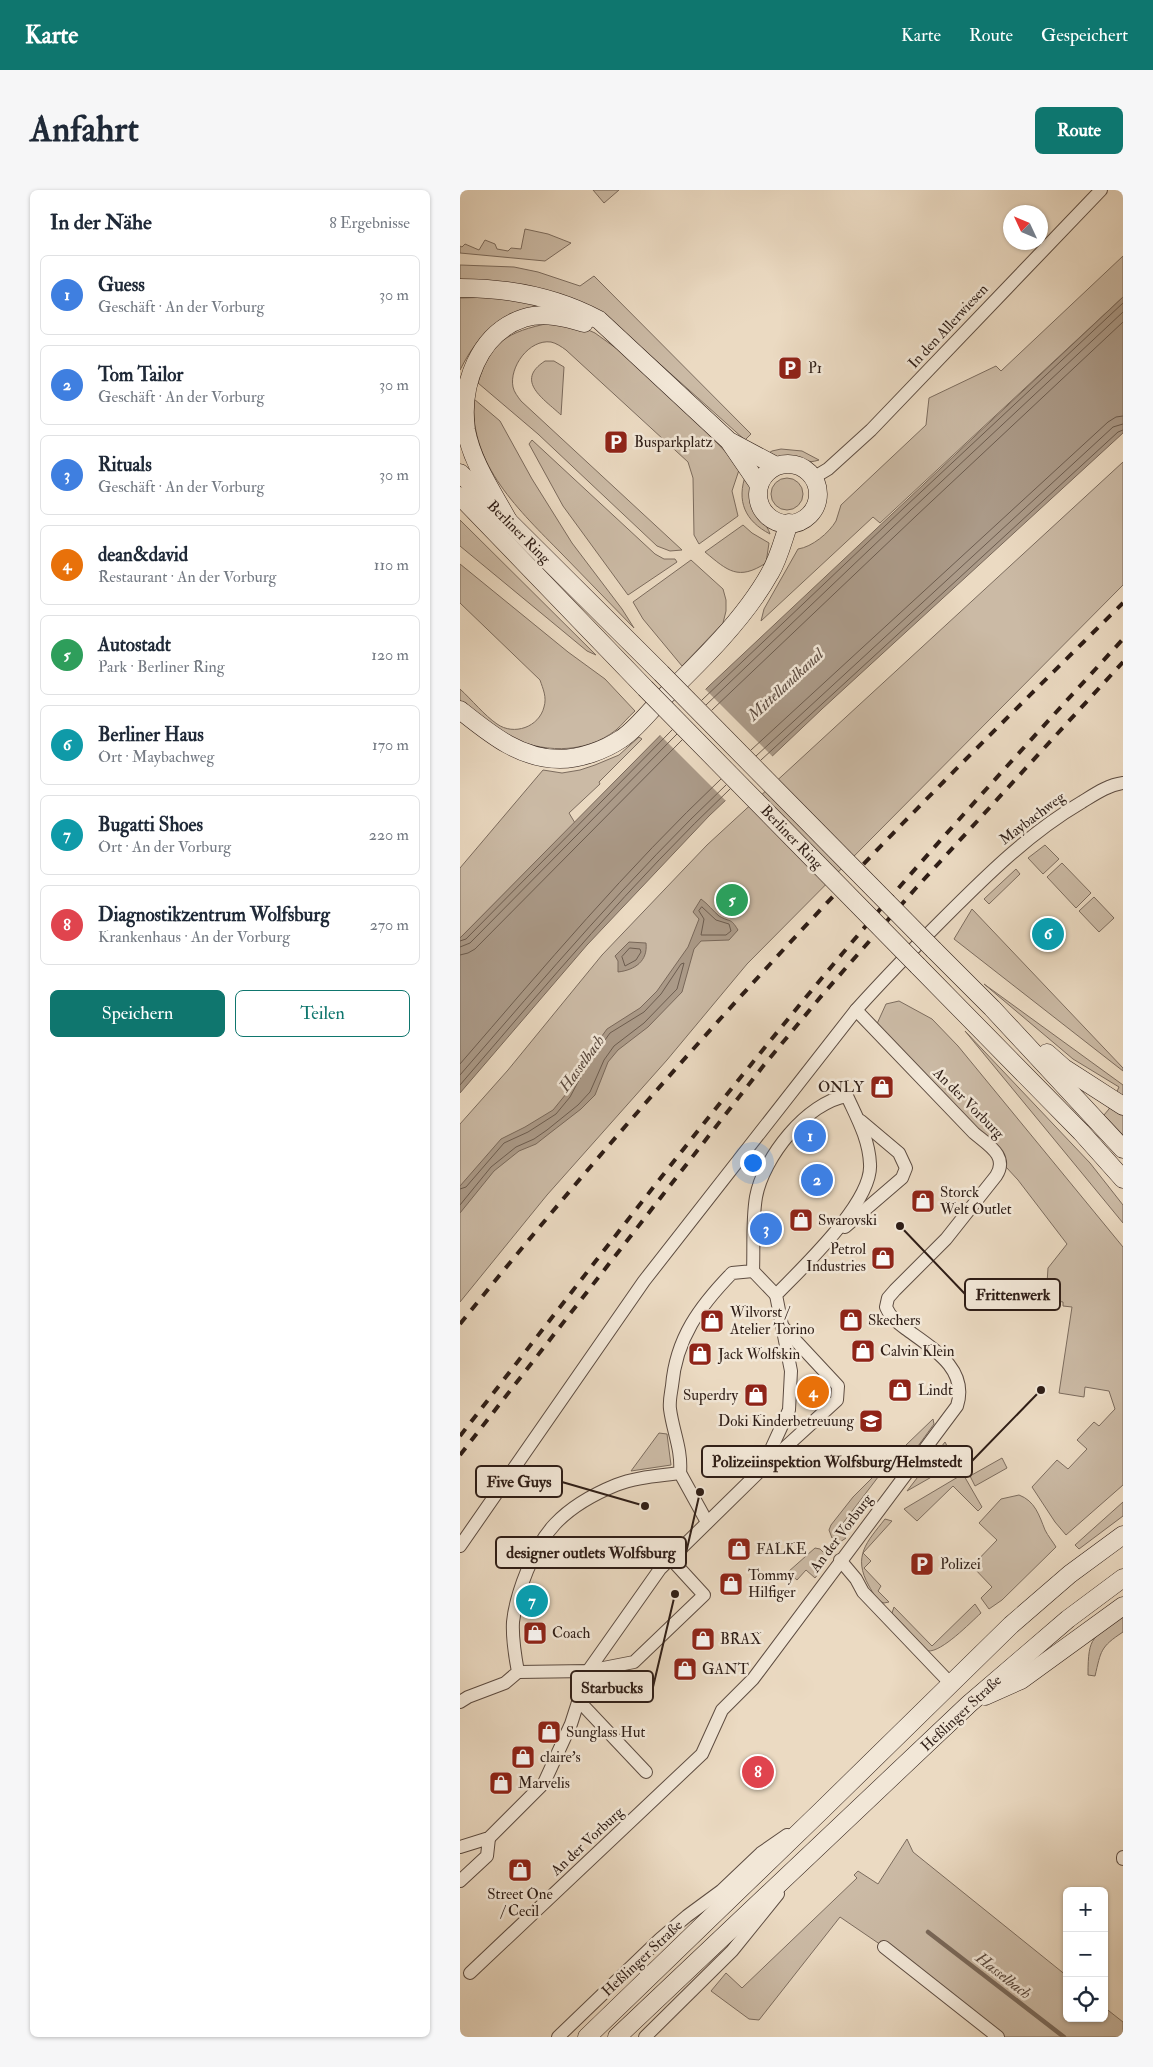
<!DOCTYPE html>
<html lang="de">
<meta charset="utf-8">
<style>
:root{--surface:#fff;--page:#f6f6f7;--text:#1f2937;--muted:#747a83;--line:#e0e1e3;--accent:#0f766e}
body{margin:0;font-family:"IM FELL Double Pica",serif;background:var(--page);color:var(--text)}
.controls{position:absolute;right:15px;bottom:15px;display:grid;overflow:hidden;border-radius:8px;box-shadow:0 1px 4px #0004}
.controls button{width:45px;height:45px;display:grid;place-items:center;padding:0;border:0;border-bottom:1px solid var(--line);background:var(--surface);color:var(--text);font:25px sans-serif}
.compass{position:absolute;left:543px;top:15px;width:45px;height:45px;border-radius:50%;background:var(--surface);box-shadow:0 1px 4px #0004;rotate:314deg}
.you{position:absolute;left:292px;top:972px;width:18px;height:18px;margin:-12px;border:4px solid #fff;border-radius:50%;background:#1a73e8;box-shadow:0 0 0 8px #1a73e833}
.badge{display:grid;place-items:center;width:32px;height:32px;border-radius:50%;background:var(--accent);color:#fff;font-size:16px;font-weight:700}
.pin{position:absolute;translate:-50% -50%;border:2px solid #fff;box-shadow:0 1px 5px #0006}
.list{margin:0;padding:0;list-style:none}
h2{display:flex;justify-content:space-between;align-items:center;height:65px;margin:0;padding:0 20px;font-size:21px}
h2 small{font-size:16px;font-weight:400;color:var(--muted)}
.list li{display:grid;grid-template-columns:32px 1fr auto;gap:15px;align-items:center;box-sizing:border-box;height:80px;margin:0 10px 10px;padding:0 10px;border:1px solid var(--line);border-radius:8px}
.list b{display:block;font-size:19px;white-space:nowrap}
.list p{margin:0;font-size:16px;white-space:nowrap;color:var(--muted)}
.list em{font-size:16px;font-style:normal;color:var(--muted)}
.actions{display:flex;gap:10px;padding:15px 20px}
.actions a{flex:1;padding:11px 0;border:1px solid var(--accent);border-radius:8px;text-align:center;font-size:18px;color:var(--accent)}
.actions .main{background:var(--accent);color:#fff}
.icon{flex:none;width:28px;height:28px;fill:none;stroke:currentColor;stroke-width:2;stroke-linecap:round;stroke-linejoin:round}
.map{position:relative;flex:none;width:663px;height:1847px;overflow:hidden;border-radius:8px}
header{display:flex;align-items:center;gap:30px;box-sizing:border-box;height:70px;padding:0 25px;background:var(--accent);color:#fff}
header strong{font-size:24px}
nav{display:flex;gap:28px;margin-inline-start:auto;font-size:18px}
.intro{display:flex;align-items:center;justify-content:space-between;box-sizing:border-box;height:120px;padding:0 30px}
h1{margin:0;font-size:35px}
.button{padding:12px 22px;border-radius:8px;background:var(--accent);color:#fff;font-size:18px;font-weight:700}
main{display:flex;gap:30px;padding:0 30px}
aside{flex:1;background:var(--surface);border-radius:8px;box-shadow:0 1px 4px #0004}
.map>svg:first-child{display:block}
</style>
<header>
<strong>Karte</strong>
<nav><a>Karte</a><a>Route</a><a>Gespeichert</a></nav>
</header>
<div class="intro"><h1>Anfahrt</h1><a class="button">Route</a></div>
<main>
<aside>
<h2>In der Nähe<small>8 Ergebnisse</small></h2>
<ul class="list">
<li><span class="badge" style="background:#3f7fe0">1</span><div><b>Guess</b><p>Geschäft · An der Vorburg</p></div><em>30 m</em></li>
<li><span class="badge" style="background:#3f7fe0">2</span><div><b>Tom Tailor</b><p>Geschäft · An der Vorburg</p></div><em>30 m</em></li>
<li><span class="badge" style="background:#3f7fe0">3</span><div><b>Rituals</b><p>Geschäft · An der Vorburg</p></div><em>30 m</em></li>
<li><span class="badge" style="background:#e8710a">4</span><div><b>dean&amp;david</b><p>Restaurant · An der Vorburg</p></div><em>110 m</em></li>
<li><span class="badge" style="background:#2e9e5b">5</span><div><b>Autostadt</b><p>Park · Berliner Ring</p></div><em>120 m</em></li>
<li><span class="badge" style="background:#0f9aa8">6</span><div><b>Berliner Haus</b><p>Ort · Maybachweg</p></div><em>170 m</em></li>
<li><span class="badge" style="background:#0f9aa8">7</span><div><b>Bugatti Shoes</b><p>Ort · An der Vorburg</p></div><em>220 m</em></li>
<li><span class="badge" style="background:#e0444e">8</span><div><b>Diagnostikzentrum Wolfsburg</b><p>Krankenhaus · An der Vorburg</p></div><em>270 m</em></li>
</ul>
<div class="actions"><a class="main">Speichern</a><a>Teilen</a></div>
</aside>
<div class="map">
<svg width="663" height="1847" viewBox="0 0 663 1847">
<rect width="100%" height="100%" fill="#ebdac2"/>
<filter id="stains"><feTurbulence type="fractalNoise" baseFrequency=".004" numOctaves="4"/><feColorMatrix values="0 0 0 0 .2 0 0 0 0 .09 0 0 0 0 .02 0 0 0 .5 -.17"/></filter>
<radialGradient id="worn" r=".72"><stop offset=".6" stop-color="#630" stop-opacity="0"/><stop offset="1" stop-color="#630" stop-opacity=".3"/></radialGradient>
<g fill="#cbbaa5" stroke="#7c6c5e">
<polygon points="133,0 159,0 144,13"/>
<polygon points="65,39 88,44 111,53 85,71 0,63 0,56 2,57 5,54 19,60 25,50 35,54 37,59 48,61 51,58 61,59"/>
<path d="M663 66V107L420 333 413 327 301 431 304 419 338 359C352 357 369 343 376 331 378 326 379 320 381 315L466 235 469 208 536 176 541 181Z"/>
<path d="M0 75 54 77 78 82 120 96 134 86 291 244 285 250 144 124C94 96 56 93 0 90Z"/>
<path d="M34 107 84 115V118C38 132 23 135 0 180V108Z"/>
<path d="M90 133 115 134 135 143 171 169 235 230 280 277 272 301 278 326 239 354 234 345 233 288 228 272 106 160C102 157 96 153 91 152 69 149 49 177 53 197 54 202 58 207 61 211L222 360 210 361 197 356 78 244 18 193C31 151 47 142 90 133Z"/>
<path d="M85 171H94L104 177 101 225C84 209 54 191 85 171Z"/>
<path d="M14 209 40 231 72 289 112 353 162 419 174 438C150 413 126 389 102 364 60 321 9 275 14 209Z"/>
<polygon points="72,250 195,364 204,369 215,369 217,372 168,405 103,316 69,254"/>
<path d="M321 259 342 261 359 270C347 274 341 270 329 269 320 268 313 268 304 266L312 261Z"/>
<polygon points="663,272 663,395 287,774 207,870 87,1005 0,1112 0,934 48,880 142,765 247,655"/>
<path d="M286 284C293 295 291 308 296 320 299 329 307 334 310 344 285 331 276 311 286 284Z"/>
<circle cx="327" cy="304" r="16"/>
<polygon points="0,330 136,465 127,461 0,356"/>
<path d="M283 335 292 343 309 353 306 373C278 391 268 381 245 362Z"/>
<polygon points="231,370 263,399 266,410 266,421 263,433 222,476 183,429 173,412"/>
<path d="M0 374 108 462 145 489 175 521C168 527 162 535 156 540 124 565 80 563 46 545 30 537 14 522 0 511V499C12 510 24 525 37 534 54 546 79 537 84 517 87 507 83 499 80 490L0 413Z"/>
<polygon points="179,547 182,549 139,592 140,594 109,623 115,633 0,748 0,678 83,580 102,583 120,580 135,575 159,565"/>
<polygon points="585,655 599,669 583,684 568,668"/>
<polygon points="602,673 631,703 616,718 587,687"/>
<polygon points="556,679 560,684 529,714 524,709"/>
<polygon points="634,707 654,728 639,742 619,721"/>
<polygon points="512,719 663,878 663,881 494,749"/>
<polygon points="524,794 663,895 663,945 644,925 649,919 659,897 613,869"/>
<polygon points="439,811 472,829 498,856 663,1057 663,1295 606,1345 595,1332 572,1297 597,1270 608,1279 627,1259 617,1250 634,1232 639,1236 655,1219 649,1201 625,1197 624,1207 599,1203 612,1117 603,1116 603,1112 586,1109 588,1078 607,1054 558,990 416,836 426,814"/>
<polygon points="505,841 630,973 663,1015 663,1033"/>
<polygon points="473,1229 474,1234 458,1256 449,1258 446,1255"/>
<polygon points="199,1243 207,1244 211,1275 171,1281"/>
<polygon points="485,1252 496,1273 447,1301"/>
<polygon points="441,1264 445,1267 445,1270 438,1281 428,1274 377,1341 386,1348 380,1352 372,1348 369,1340 371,1335 393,1307 434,1266"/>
<polygon points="542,1268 547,1278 515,1296 510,1286"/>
<polygon points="503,1284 522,1317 518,1321 493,1296 457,1331 444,1319"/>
<path d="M559 1305C575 1311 579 1325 585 1340 588 1346 593 1352 596 1357L542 1410 529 1419 521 1408 532 1397 512 1376 537 1350 519 1333 541 1309Z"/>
<polygon points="663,1312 663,1326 619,1359 615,1355"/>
<path d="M425 1329 432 1331 403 1363 411 1371 404 1378 421 1396 418 1401 429 1412 424 1413C417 1411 413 1403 409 1396 392 1366 407 1352 425 1329Z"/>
<polygon points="355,1358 360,1359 366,1365 365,1375 355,1388 346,1380 337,1390 328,1382"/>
<path d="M515 1414 521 1423C510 1433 482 1462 468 1461L432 1423 434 1417 472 1456Z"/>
<path d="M663 1426V1442C640 1457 641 1461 635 1486L628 1485C628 1444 633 1449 663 1426Z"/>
<polygon points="447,1649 453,1662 607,1786 607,1828 644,1828 644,1817 663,1832 663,1847 538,1847 424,1757 380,1727 299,1830 289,1829 251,1801 266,1783 282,1798 397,1688 394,1685 398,1681 418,1694"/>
</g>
<g fill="#ab9a88" stroke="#79685a">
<polygon points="663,107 663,243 362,519 249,626 127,755 0,903 0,748 249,496"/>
<path d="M241 709C248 714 253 721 259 726 271 733 270 727 278 740L269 750 241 751 234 759 222 802 188 837 158 860 148 872 135 905 121 919 90 943 76 954 59 961 34 981 0 1023V996L41 949 65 937 93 920 106 904 123 872 147 839 180 818 197 801 228 757 239 729 233 722Z"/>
<path d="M169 752 186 753C188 771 175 780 158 782V771L155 766Z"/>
</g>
<polygon fill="#ebdac2" points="244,498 314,568 267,612 198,543"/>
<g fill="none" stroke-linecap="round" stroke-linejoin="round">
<g stroke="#6c5c4f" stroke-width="1">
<polyline points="242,510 446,316 663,113"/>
<polyline points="246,515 451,320 663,122"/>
<polyline points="252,520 456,326 663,132"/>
<polyline points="291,560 648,232 656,227 663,226"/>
<polyline points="296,566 653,237 663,234"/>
<polyline points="301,570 658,242 663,240"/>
<polygon points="242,717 256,730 269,734 271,741 266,745 241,745 244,729 239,721"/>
<polyline points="0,751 6,749 212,540"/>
<polyline points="0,757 10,753 217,544"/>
<polygon points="170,758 180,759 181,762 176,770 165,776 162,767"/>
<polyline points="0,765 8,763 15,759 222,550"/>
<path d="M0 874C84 777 167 678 261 589"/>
<path d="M0 885C86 786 171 685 266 595"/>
<path d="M0 895C87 794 173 691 270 599"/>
<polyline points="0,999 6,997 44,953 68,942 96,924 110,907 127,875 150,843 184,822 201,804 221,774 224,773 217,799 184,833 154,856 144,870 130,902 118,915 87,940 74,949 56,957 31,977 0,1015"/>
</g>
<polyline stroke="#79685a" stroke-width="4.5" points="468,1742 604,1847"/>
<g stroke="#5d4c41" stroke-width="14">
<g id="street">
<polyline points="353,288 368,279 411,240 641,0"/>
<polyline points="385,1037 442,988 446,978 439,963 401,931"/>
<polyline points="293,1081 316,1105"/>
<polyline points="306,1275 377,1210 378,1196 323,1137"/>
<polyline points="220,1283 247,1332"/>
<path d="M0 1356 184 1091 396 820C424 789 453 759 483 729 526 686 569 643 622 612 635 604 648 595 663 593"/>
<polyline points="380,1370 396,1389 403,1402 490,1493"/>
<polyline points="58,1482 128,1481 174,1472 244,1405 211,1369"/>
<polyline points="118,1510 186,1582"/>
<path d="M0 1512 8 1507 45 1493 58 1482C55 1466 52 1449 53 1432 56 1403 74 1356 95 1334 111 1317 134 1304 156 1295 176 1287 198 1286 220 1283 222 1259 213 1242 210 1219 209 1211 211 1203 212 1196 216 1148 240 1116 272 1083L293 1081C294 1057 292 1031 296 1007 303 968 347 912 387 906 397 928 409 949 410 974 413 1012 342 1078 316 1105L331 1181 329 1220 302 1279 200 1379 128 1481 111 1534 84 1593 29 1648 0 1657"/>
<polyline points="663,1667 663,1669"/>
<polyline points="0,1691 27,1666 29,1648"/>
<polyline points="424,1757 538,1847"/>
<path d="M10 1783 242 1564 262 1520 293 1489 497 1216C509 1179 472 1158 446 1139 438 1133 430 1127 426 1117L428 1108 435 1100 486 1049 536 986C549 966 528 955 514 943L396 820"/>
<polyline points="98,1847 200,1749 227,1726 261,1701 301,1663 327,1645"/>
<polyline points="185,1847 272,1761 318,1704"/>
</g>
</g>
<g stroke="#2e1d16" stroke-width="19">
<g id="secondary">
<path d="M0 98C49 98 96 107 139 130L269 251 316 276"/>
<polyline points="271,254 299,295"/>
<circle cx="328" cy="304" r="30"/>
<polyline points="0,283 201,483"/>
<polyline points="0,306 185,498"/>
<path d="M50 334C34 304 12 273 6 240 0 196 18 143 64 128 84 122 105 127 124 133"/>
<path d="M0 520C30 544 60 569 100 569 120 569 145 560 161 549 175 540 187 524 199 512 237 475 284 430 310 383 319 368 323 350 329 333"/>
<polyline points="474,760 532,818 663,959"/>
<polyline points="458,776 621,942 663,989"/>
<polyline points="587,863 604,878 663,916"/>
<polyline points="525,1506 561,1490 663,1416"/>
<polyline points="127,1847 363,1619 551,1435 610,1384 663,1345"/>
<polyline points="157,1847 509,1514 608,1429 663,1388"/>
</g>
</g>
<use href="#street" stroke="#f2e7d7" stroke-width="12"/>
<use href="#secondary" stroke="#f2e7d7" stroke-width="18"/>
<g stroke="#2e1d16" stroke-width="4" stroke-dasharray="9 9" stroke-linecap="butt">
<path d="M0 1134C132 970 271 813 416 661 497 577 580 495 663 413"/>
<path d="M0 1246C126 1084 250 921 382 764 473 656 568 553 663 449"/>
<polyline points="0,1265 304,875 363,804 456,698 663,472"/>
</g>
<g stroke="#2e1d16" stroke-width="19" stroke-linecap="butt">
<g id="secondary-bridge">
<polyline points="201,483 474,760"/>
<polyline points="185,498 458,776"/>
</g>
</g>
<use href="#secondary-bridge" stroke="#f2e7d7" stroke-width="18"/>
</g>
<defs>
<g id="parking-square" transform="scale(1.25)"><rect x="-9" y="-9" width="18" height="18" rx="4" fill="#8f2418" stroke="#f2e7d7"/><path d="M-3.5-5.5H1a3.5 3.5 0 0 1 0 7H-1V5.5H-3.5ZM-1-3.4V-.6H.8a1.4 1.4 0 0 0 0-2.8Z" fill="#fff"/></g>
<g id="shop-square" transform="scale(1.25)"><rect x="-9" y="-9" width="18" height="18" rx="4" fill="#8f2418" stroke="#f2e7d7"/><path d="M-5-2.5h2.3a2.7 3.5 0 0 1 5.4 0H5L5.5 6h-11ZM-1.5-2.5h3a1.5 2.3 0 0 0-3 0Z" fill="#fff"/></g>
<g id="school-square" transform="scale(1.25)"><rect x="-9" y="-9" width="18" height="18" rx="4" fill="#8f2418" stroke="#f2e7d7"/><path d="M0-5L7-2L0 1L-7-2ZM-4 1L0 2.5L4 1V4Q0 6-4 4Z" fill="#fff"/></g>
</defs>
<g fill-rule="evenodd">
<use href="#parking-square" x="330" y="178"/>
<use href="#parking-square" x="156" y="252"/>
<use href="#shop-square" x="422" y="897"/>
<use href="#shop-square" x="463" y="1011"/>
<use href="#shop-square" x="341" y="1030"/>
<use href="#shop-square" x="423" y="1068"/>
<use href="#shop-square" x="391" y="1130"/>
<use href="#shop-square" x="252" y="1131"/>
<use href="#shop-square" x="403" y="1161"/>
<use href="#shop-square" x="240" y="1164"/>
<use href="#shop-square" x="440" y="1200"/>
<use href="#shop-square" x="296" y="1205"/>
<use href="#school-square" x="411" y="1231"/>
<use href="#shop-square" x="279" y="1359"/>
<use href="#parking-square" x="462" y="1374"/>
<use href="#shop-square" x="271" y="1394"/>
<use href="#shop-square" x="75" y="1443"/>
<use href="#shop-square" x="243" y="1449"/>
<use href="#shop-square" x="225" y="1479"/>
<use href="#shop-square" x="89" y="1542"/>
<use href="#shop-square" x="63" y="1567"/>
<use href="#shop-square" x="41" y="1593"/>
<use href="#shop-square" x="60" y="1680"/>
</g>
<g text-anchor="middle" stroke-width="5" stroke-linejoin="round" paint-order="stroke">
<g font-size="15" fill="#2e1d16" stroke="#f2e7d7">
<text transform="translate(488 136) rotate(-47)" y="5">In den Allerwiesen</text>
<text transform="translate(59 342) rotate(45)" y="5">Berliner Ring</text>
<text transform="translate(572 628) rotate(-37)" y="5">Maybachweg</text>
<text transform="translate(332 647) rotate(46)" y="5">Berliner Ring</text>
<text transform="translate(509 913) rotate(45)" y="5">An der Vorburg</text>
<text transform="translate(381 1343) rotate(-53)" y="5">An der Vorburg</text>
<text transform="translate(501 1523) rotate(-43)" y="5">Heßlinger Straße</text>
<text transform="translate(127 1651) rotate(-43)" y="5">An der Vorburg</text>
<text transform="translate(182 1768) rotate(-43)" y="5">Heßlinger Straße</text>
</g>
<g font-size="15" fill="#2e1d16" stroke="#f2e7d7" text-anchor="start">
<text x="348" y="183">P1</text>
<text x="174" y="257">Busparkplatz</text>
<text x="404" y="902" text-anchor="end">ONLY</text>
<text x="480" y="1007">Storck<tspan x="480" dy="17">Welt Outlet</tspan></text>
<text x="358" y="1035">Swarovski</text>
<text x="406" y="1064" text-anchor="end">Petrol<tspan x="406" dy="17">Industries</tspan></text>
<text x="270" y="1127">Wilvorst /<tspan x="270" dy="17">Atelier Torino</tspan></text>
<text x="408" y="1135">Skechers</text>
<text x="420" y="1166">Calvin Klein</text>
<text x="258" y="1169">Jack Wolfskin</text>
<text x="458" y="1205">Lindt</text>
<text x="278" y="1210" text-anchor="end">Superdry</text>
<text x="394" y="1236" text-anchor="end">Doki Kinderbetreuung</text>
<text x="296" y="1364">FALKE</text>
<text x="480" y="1379">Polizei</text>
<text x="288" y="1390">Tommy<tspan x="288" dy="17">Hilfiger</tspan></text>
<text x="92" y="1448">Coach</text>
<text x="260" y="1454">BRAX</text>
<text x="242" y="1484">GANT</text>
<text x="106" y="1547">Sunglass Hut</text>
<text x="80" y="1572">claire's</text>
<text x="58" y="1598">Marvelis</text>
<text x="60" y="1709" text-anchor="middle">Street One<tspan x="60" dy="17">/ Cecil</tspan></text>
</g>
<g font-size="16" font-style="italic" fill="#5a493e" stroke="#f2e7d7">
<text transform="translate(325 494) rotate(-43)" y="6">Mittellandkanal</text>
<text transform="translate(121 873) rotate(-54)" y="6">Hasselbach</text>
<text transform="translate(544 1785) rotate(38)" y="6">Hasselbach</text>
</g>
</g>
<path fill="none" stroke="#2e1d16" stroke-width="2" d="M440 1036L505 1104M581 1200L512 1271M185 1316L102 1292M240 1302L226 1363M215 1404L193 1497"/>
<g fill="#2e1d16" stroke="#f2e7d7" stroke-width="2">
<circle cx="440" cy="1036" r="5"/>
<circle cx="581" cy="1200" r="5"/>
<circle cx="185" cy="1316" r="5"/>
<circle cx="240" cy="1302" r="5"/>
<circle cx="215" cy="1404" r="5"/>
</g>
<g fill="#f2e7d7" stroke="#2e1d16" stroke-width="2">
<rect x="505" y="1089" width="95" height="31" rx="5"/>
<rect x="242" y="1256" width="270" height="31" rx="5"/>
<rect x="16" y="1276" width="86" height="31" rx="5"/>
<rect x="36" y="1347" width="190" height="31" rx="5"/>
<rect x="111" y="1481" width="82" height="31" rx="5"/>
</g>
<g font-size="16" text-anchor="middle" font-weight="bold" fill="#2e1d16">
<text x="553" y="1110">Frittenwerk</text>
<text x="377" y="1277">Polizeiinspektion Wolfsburg/Helmstedt</text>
<text x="59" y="1297">Five Guys</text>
<text x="131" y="1368">designer outlets Wolfsburg</text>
<text x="152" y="1503">Starbucks</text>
</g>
<rect width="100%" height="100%" filter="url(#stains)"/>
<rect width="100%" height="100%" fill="url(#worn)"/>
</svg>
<div class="controls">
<button>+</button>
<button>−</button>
<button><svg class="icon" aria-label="locate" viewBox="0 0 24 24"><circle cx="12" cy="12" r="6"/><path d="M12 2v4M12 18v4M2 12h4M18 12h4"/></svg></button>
</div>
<svg class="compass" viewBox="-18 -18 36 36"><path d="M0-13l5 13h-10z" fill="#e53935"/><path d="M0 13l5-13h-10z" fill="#747a83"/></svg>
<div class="you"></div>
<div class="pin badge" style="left:350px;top:946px;background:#3f7fe0">1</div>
<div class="pin badge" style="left:357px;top:990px;background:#3f7fe0">2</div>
<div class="pin badge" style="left:306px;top:1039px;background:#3f7fe0">3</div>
<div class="pin badge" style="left:353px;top:1202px;background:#e8710a">4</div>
<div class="pin badge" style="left:272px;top:710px;background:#2e9e5b">5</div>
<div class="pin badge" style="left:588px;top:744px;background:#0f9aa8">6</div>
<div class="pin badge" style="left:72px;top:1411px;background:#0f9aa8">7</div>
<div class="pin badge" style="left:298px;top:1582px;background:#e0444e">8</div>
</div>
</main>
